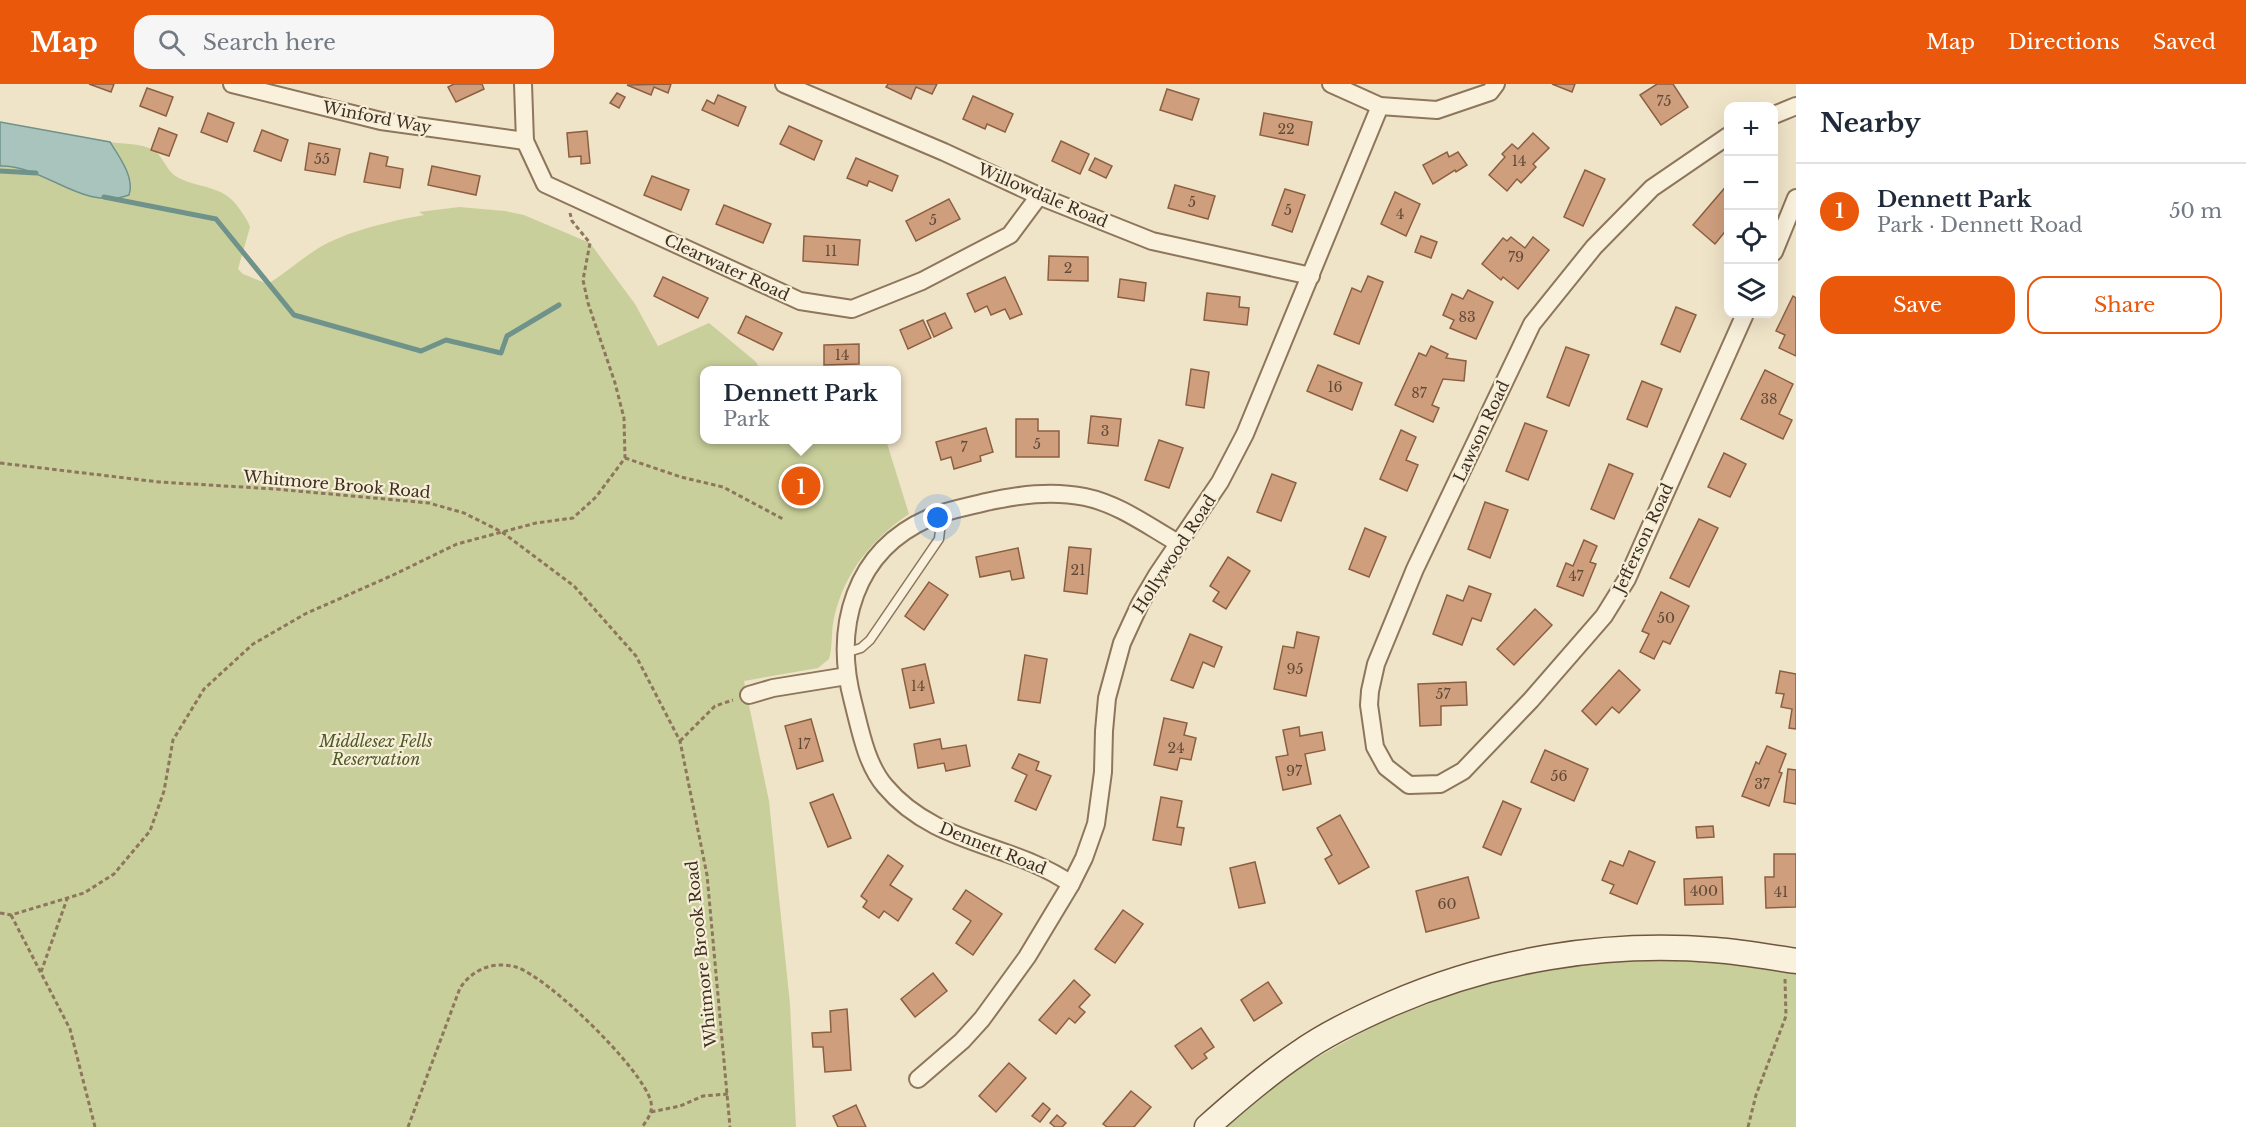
<!DOCTYPE html>
<meta charset="utf-8">
<style>
:root{--surface:#fff;--page:#f6f6f7;--text:#1f2937;--muted:#747a83;--line:#e0e1e3;--accent:#ea580c}
body{margin:0;font-family:"Libre Baskerville",serif;background:var(--page);color:var(--text)}
.controls{position:absolute;right:18px;top:18px;display:grid;overflow:hidden;border-radius:12px;box-shadow:0 6px 24px #0002}
.controls button{width:54px;height:54px;display:grid;place-items:center;padding:0;border:0;border-bottom:2px solid var(--line);background:var(--surface);color:var(--text);font:30px sans-serif}
.you{position:absolute;left:938px;top:434px;width:21px;height:21px;margin:-15px;border:4px solid #fff;border-radius:50%;background:#1a73e8;box-shadow:0 0 0 9px #1a73e833}
.badge{display:grid;place-items:center;width:39px;height:39px;border-radius:50%;background:var(--accent);color:#fff;font-size:20px;font-weight:700}
.pin{position:absolute;translate:-50% -50%;border:3px solid #fff;box-shadow:0 2px 6px #0006}
.popup{position:absolute;left:700px;top:282px;width:201px;height:78px;box-sizing:border-box;display:grid;place-content:center;border-radius:12px;background:var(--surface);filter:drop-shadow(0 2px 4px #0005);font-size:20px;white-space:nowrap;color:var(--muted)}
.popup b{font-size:22px;color:var(--text)}
.popup::after{content:'';position:absolute;left:50%;top:100%;margin-left:-12px;border:12px solid transparent;border-top-color:var(--surface)}
.list{margin:0;padding:0;list-style:none}
h2{display:flex;justify-content:space-between;align-items:center;height:78px;margin:0;padding:0 24px;font-size:26px}
h2 small{font-size:20px;font-weight:400;color:var(--muted)}
.list li{display:grid;grid-template-columns:39px 1fr auto;gap:18px;align-items:center;box-sizing:border-box;height:96px;padding:0 24px;border-top:2px solid var(--line)}
.list b{display:block;font-size:22px;white-space:nowrap}
.list p{margin:0;font-size:20px;white-space:nowrap;color:var(--muted)}
.list em{font-size:20px;font-style:normal;color:var(--muted)}
.actions{display:flex;gap:12px;padding:18px 24px}
.actions a{flex:1;padding:14px 0;border:2px solid var(--accent);border-radius:18px;text-align:center;font-size:21px;color:var(--accent)}
.actions .main{background:var(--accent);color:#fff}
.icon{flex:none;width:33px;height:33px;fill:none;stroke:currentColor;stroke-width:2;stroke-linecap:round;stroke-linejoin:round}
.map{position:relative;flex:none;width:1796px;height:1043px;overflow:hidden}
header{display:flex;align-items:center;gap:36px;box-sizing:border-box;height:84px;padding:0 30px;background:var(--accent);color:#fff}
header strong{font-size:28px}
nav{display:flex;gap:33px;margin-inline-start:auto;font-size:21px}
.search{width:420px;height:54px;background:var(--page);display:flex;align-items:center;gap:15px;box-sizing:border-box;padding:0 21px;border-radius:18px;color:var(--muted);font-size:22px}
main{display:flex}
aside{flex:1;background:var(--surface)}
.map>svg:first-child{display:block}
</style>
<header>
<strong>Map</strong>
<div class="search"><svg class="icon" aria-label="search" viewBox="0 0 24 24"><circle cx="10" cy="10" r="6"/><path d="M15 15l6 6"/></svg>Search here</div>
<nav><a>Map</a><a>Directions</a><a>Saved</a></nav>
</header>
<main>
<div class="map">
<svg width="1796" height="1043" viewBox="0 0 1796 1043">
<rect width="100%" height="100%" fill="#f0e4c8"/>
<g fill="#c9cf9b">
<path d="M110 58C123 60 145 59 156 68 165 76 167 89 181 95 206 106 224 101 241 127 245 133 248 137 250 143L238 185 243 190 268 200C285 189 300 176 317 165 346 147 391 137 424 131L419 128 459 123 505 127 524 131 590 159 635 220 658 262 709 239 755 277 761 286H705V356H886L909 430C872 455 844 489 834 534 831 547 833 562 829 575L818 584 744 597 769 717 790 920 796 1043H0V82L23 85 57 100 131 98 119 72Z"/>
<polygon points="1636,873 1703,876 1796,889 1796,1043 1224,1043 1266,1007 1305,980 1379,939 1464,906 1513,892 1562,882"/>
</g>
<path fill="#a9c4bc" stroke="#6f938a" stroke-width="1.5" d="M0 38 110 58C119 72 135 94 129 111 83 128 45 81 0 82Z"/>
<g fill="none" stroke-linecap="round" stroke-linejoin="round">
<g stroke="#6f938a" stroke-width="5">
<polyline points="0,87 36,89"/>
<polyline points="104,113 216,135 294,231 421,267 446,256 501,269 507,252 559,221"/>
</g>
</g>
<g fill="#cf9f7d" stroke="#8d5f41" stroke-width="1.5">
<polygon points="89,0 114,0 111,8"/>
<polygon points="454,0 482,0 484,5 456,18 448,3"/>
<polygon points="671,0 668,9 654,3 651,11 627,1"/>
<polygon points="888,0 937,0 932,10 916,3 911,15 886,3"/>
<polygon points="1552,0 1575,0 1572,8"/>
<polygon points="1657,0 1673,0 1688,23 1661,41 1640,11"/>
<polygon points="147,4 173,13 166,32 140,22"/>
<polygon points="1167,5 1199,15 1192,36 1160,26"/>
<polygon points="617,9 625,13 619,24 610,19"/>
<polygon points="718,11 746,23 738,42 702,26 707,16 714,20"/>
<polygon points="973,12 1013,30 1005,48 987,40 985,45 963,35"/>
<polygon points="208,29 234,39 227,58 201,48"/>
<polygon points="1264,29 1312,38 1308,61 1260,51"/>
<polygon points="789,42 822,57 814,76 780,60"/>
<polygon points="159,44 177,51 169,72 151,66"/>
<polygon points="262,46 288,56 281,77 254,67"/>
<polygon points="587,47 590,79 581,80 581,72 569,73 567,49"/>
<polygon points="1533,49 1549,64 1533,80 1536,83 1521,99 1517,95 1507,107 1489,91 1505,73 1502,70 1512,60 1518,65"/>
<polygon points="1061,57 1089,70 1080,90 1052,77"/>
<polygon points="309,59 340,65 335,91 305,86"/>
<polygon points="1447,68 1449,73 1458,68 1467,81 1456,88 1455,86 1433,100 1423,81"/>
<polygon points="370,69 388,73 386,82 403,85 400,104 364,98"/>
<polygon points="856,74 898,92 892,107 869,97 867,102 847,94"/>
<polygon points="1095,74 1112,82 1106,94 1089,86"/>
<polygon points="432,82 480,92 476,111 428,101"/>
<polygon points="1585,86 1605,95 1583,142 1564,133"/>
<polygon points="652,92 689,106 681,126 644,111"/>
<polygon points="1728,100 1728,144 1715,160 1693,141"/>
<polygon points="1175,101 1215,112 1208,135 1168,124"/>
<polygon points="1285,105 1305,111 1292,148 1272,141"/>
<polygon points="1395,108 1420,120 1406,152 1381,140"/>
<polygon points="949,115 960,135 916,157 906,137"/>
<polygon points="724,121 771,140 763,159 716,140"/>
<polygon points="804,152 860,156 858,181 803,177"/>
<polygon points="1421,152 1437,158 1431,174 1415,168"/>
<polygon points="1511,153 1525,164 1533,153 1549,166 1518,205 1503,193 1501,196 1482,180 1503,154 1507,157"/>
<polygon points="1049,172 1088,173 1088,197 1048,196"/>
<polygon points="1368,192 1383,198 1359,260 1334,250 1352,204 1361,208"/>
<polygon points="663,193 708,214 698,234 654,212"/>
<polygon points="1005,193 1022,230 1010,235 1005,225 991,231 987,222 975,228 967,210"/>
<polygon points="1120,195 1146,199 1144,217 1118,213"/>
<polygon points="1468,206 1493,218 1476,255 1450,244 1454,236 1443,231 1452,210 1463,215"/>
<polygon points="1207,209 1240,213 1239,223 1249,224 1247,241 1204,236"/>
<polygon points="1793,212 1796,214 1796,272 1779,264 1785,251 1776,247"/>
<polygon points="1676,223 1696,231 1680,268 1661,260"/>
<polygon points="945,229 952,244 934,253 927,237"/>
<polygon points="746,232 782,249 773,266 738,249"/>
<polygon points="923,236 931,254 908,265 900,246"/>
<polygon points="859,260 859,280 824,281 824,261"/>
<polygon points="1431,262 1448,270 1446,274 1466,277 1464,297 1443,295 1432,321 1439,324 1433,338 1395,321 1419,269 1426,272"/>
<polygon points="1566,263 1589,271 1569,322 1547,313"/>
<polygon points="1318,281 1362,299 1352,326 1307,307"/>
<polygon points="1191,285 1209,288 1204,324 1186,321"/>
<polygon points="1765,286 1793,300 1779,330 1792,336 1783,355 1741,335"/>
<polygon points="1642,297 1662,305 1647,343 1627,335"/>
<polygon points="1091,332 1121,335 1118,362 1088,359"/>
<polygon points="1016,335 1038,335 1038,347 1059,347 1059,373 1016,373"/>
<polygon points="1525,339 1547,347 1528,396 1506,387"/>
<polygon points="986,344 993,368 980,372 981,377 954,385 951,373 941,376 936,358"/>
<polygon points="1401,346 1416,353 1406,376 1418,381 1407,407 1380,395"/>
<polygon points="1159,356 1183,364 1169,404 1145,396"/>
<polygon points="1724,369 1746,380 1730,413 1708,403"/>
<polygon points="1609,380 1633,390 1614,435 1591,425"/>
<polygon points="1272,390 1296,399 1281,437 1257,428"/>
<polygon points="1485,418 1508,426 1490,474 1468,465"/>
<polygon points="1699,435 1718,444 1689,503 1670,494"/>
<polygon points="1365,444 1386,453 1369,493 1349,485"/>
<polygon points="1584,456 1597,462 1590,478 1596,480 1583,512 1557,502 1566,479 1573,482"/>
<polygon points="1069,463 1091,465 1087,510 1064,507"/>
<polygon points="1018,464 1024,494 1012,496 1010,487 980,493 976,473"/>
<polygon points="1228,473 1250,487 1226,525 1213,517 1219,508 1210,502"/>
<polygon points="929,498 948,511 924,546 905,532"/>
<polygon points="1469,502 1491,510 1481,537 1472,534 1462,561 1433,550 1447,511 1463,517"/>
<polygon points="1661,508 1689,522 1670,560 1663,557 1654,575 1640,568 1649,550 1642,547"/>
<polygon points="1535,525 1552,541 1514,581 1497,565"/>
<polygon points="1297,548 1319,553 1306,612 1274,605 1283,562 1294,564"/>
<polygon points="1190,550 1222,563 1214,583 1203,578 1193,604 1171,596"/>
<polygon points="1025,571 1047,575 1040,619 1018,616"/>
<polygon points="925,580 934,619 910,624 902,585"/>
<polygon points="1619,586 1640,606 1619,629 1612,623 1596,641 1582,627"/>
<polygon points="1780,587 1796,590 1796,645 1789,644 1792,625 1781,623 1784,610 1776,609"/>
<polygon points="1466,598 1467,621 1441,622 1441,641 1420,642 1418,600"/>
<polygon points="1164,634 1187,639 1184,651 1196,654 1191,676 1180,674 1177,686 1154,681"/>
<polygon points="811,635 823,677 797,685 785,642"/>
<polygon points="1299,643 1300,652 1322,648 1325,666 1305,670 1311,700 1283,706 1276,673 1288,671 1283,646"/>
<polygon points="940,655 942,665 966,661 970,682 946,687 944,679 918,684 914,660"/>
<polygon points="1767,662 1786,670 1779,688 1782,689 1769,722 1742,712 1756,678 1759,680"/>
<polygon points="1545,666 1588,685 1574,717 1531,698"/>
<polygon points="1019,670 1039,678 1036,686 1051,692 1036,726 1015,717 1027,691 1012,684"/>
<polygon points="1788,685 1796,686 1796,720 1784,718"/>
<polygon points="833,710 851,754 828,763 810,719"/>
<polygon points="1161,713 1182,717 1177,743 1184,744 1181,761 1153,756"/>
<polygon points="1503,717 1521,725 1501,771 1483,763"/>
<polygon points="1340,731 1369,783 1339,800 1325,775 1332,771 1317,744"/>
<polygon points="1713,742 1714,753 1697,754 1696,743"/>
<polygon points="1629,767 1655,778 1637,820 1610,809 1614,801 1602,796 1610,777 1623,782"/>
<polygon points="1774,770 1796,770 1796,823 1766,824 1765,793 1774,793"/>
<polygon points="888,771 903,782 890,801 912,815 898,837 884,827 879,834 863,823 867,817 861,812"/>
<polygon points="1255,778 1265,819 1239,824 1230,784"/>
<polygon points="1468,793 1479,834 1426,848 1416,807"/>
<polygon points="1722,793 1723,820 1685,821 1684,795"/>
<polygon points="966,806 1002,830 973,871 956,859 971,837 953,825"/>
<polygon points="1123,826 1143,840 1115,879 1095,865"/>
<polygon points="933,889 947,907 915,933 901,915"/>
<polygon points="1074,896 1090,911 1079,923 1085,928 1075,939 1069,934 1056,950 1039,936"/>
<polygon points="1268,898 1282,919 1254,937 1241,916"/>
<polygon points="847,925 851,986 825,988 823,963 813,963 812,949 831,948 830,927"/>
<polygon points="1201,944 1214,963 1204,970 1207,974 1192,985 1175,962"/>
<polygon points="1009,979 1026,994 996,1028 979,1012"/>
<polygon points="1131,1007 1151,1023 1134,1043 1107,1043 1103,1040"/>
<polygon points="1043,1019 1050,1025 1040,1038 1032,1032"/>
<polygon points="856,1021 866,1043 838,1043 833,1032"/>
<polygon points="1057,1031 1066,1039 1062,1043 1055,1043 1050,1039"/>
</g>
<g fill="none" stroke-linecap="round" stroke-linejoin="round">
<g stroke="#8d765c" stroke-width="11">
<polyline id="service" points="845,569 861,564 870,556 939,455 942,429"/>
</g>
<g stroke="#8d765c" stroke-width="20">
<g id="minor">
<polyline points="232,0 381,37 525,57"/>
<polyline points="523,0 525,57 545,100 800,217 852,225 922,197 1010,151 1039,112"/>
<polyline points="784,0 944,68 1039,112 1152,157 1311,192"/>
<polyline points="1331,0 1380,22 1437,26 1490,8 1496,0"/>
<polyline points="1774,31 1796,22"/>
<polyline points="1728,52 1652,104 1594,163 1532,240 1415,485 1376,580 1370,607 1369,621 1375,663 1386,683 1409,701 1440,700 1463,687 1531,616 1604,532 1627,495 1745,230"/>
<polyline points="1774,168 1796,114"/>
<polyline points="749,611 773,604 847,592"/>
<path d="M1071 800C1013 759 935 762 885 702 866 680 860 645 853 618 833 543 854 467 929 434 947 426 967 423 986 418 1019 411 1051 406 1085 413 1119 420 1148 442 1178 459"/>
<polyline points="918,995 962,957 982,935 1027,873 1071,800 1084,774 1096,740 1103,688 1104,647 1107,614 1122,559 1140,520 1157,491 1220,398 1245,350 1380,22"/>
</g>
</g>
<g stroke="#6f573f" stroke-width="27">
<path id="secondary" d="M1207 1043C1236 1017 1266 991 1299 969 1327 949 1359 934 1391 920 1492 876 1604 857 1715 866 1742 868 1769 873 1796 877"/>
</g>
<g stroke="#8d765c" stroke-width="3" stroke-dasharray="4.5 3" stroke-linecap="butt">
<polyline points="625,374 681,393 723,403 783,435"/>
<polyline points="0,379 159,398 275,405 429,419 464,429 502,448 574,502 636,572 680,657 707,791 730,1043"/>
<polyline points="680,657 715,622 733,616"/>
<polyline points="0,829 11,831 84,809 114,790 150,747 164,707 173,656 204,605 253,560 305,530 393,491 457,460 536,439 573,434 596,413 625,374 624,334 615,299 588,219 583,196 590,159 572,137 570,129"/>
<polyline points="11,831 70,945 95,1043"/>
<polyline points="41,888 67,815"/>
<polyline points="651,1028 680,1022 703,1012 728,1010"/>
<path d="M408 1043 460 904C473 885 493 877 516 883 548 893 643 985 651 1018 653 1028 648 1035 642 1043"/>
<polyline points="1748,1043 1756,1011 1786,932 1785,895"/>
</g>
<use href="#service" stroke="#faf1dc" stroke-width="8"/>
<use href="#minor" stroke="#faf1dc" stroke-width="16"/>
<use href="#secondary" stroke="#faf1dc" stroke-width="24"/>
</g>
<g text-anchor="middle" stroke-width="4.5" stroke-linejoin="round" paint-order="stroke">
<g font-size="14" fill="#624a37">
<text x="1664" y="22">75</text>
<text x="1286" y="50">22</text>
<text x="322" y="80">55</text>
<text x="1519" y="82">14</text>
<text x="1192" y="123">5</text>
<text x="1288" y="131">5</text>
<text x="1400" y="135">4</text>
<text x="933" y="141">5</text>
<text x="831" y="172">11</text>
<text x="1516" y="178">79</text>
<text x="1068" y="189">2</text>
<text x="1467" y="238">83</text>
<text x="842" y="276">14</text>
<text x="1335" y="308">16</text>
<text x="1419" y="314">87</text>
<text x="1769" y="320">38</text>
<text x="1105" y="352">3</text>
<text x="1037" y="365">5</text>
<text x="964" y="368">7</text>
<text x="1078" y="491">21</text>
<text x="1576" y="497">47</text>
<text x="1666" y="539">50</text>
<text x="1295" y="590">95</text>
<text x="918" y="607">14</text>
<text x="1443" y="615">57</text>
<text x="804" y="665">17</text>
<text x="1176" y="669">24</text>
<text x="1294" y="692">97</text>
<text x="1559" y="697">56</text>
<text x="1762" y="705">37</text>
<text x="1704" y="812">400</text>
<text x="1781" y="813">41</text>
<text x="1447" y="825">60</text>
</g>
<g font-size="16" fill="#3d2e20" stroke="#f7eed8">
<text transform="translate(377 33) rotate(11)" y="6">Winford Way</text>
<text transform="translate(1043 111) rotate(23)" y="6">Willowdale Road</text>
<text transform="translate(727 183) rotate(25)" y="6">Clearwater Road</text>
<text transform="translate(1481 347) rotate(-65)" y="6">Lawson Road</text>
<text transform="translate(337 400) rotate(5)" y="6">Whitmore Brook Road</text>
<text transform="translate(1643 454) rotate(-65)" y="6">Jefferson Road</text>
<text transform="translate(1174 470) rotate(-57)" y="6">Hollywood Road</text>
<text transform="translate(993 764) rotate(22)" y="6">Dennett Road</text>
<text transform="translate(701 870) rotate(-96)" y="6">Whitmore Brook Road</text>
</g>
<g font-size="16" font-style="italic" fill="#4d5a26" stroke="#f7eed8">
<text x="376" y="663">Middlesex Fells<tspan x="376" dy="18">Reservation</tspan></text>
</g>
</g>
</svg>
<div class="controls">
<button>+</button>
<button>−</button>
<button><svg class="icon" aria-label="locate" viewBox="0 0 24 24"><circle cx="12" cy="12" r="6"/><path d="M12 2v4M12 18v4M2 12h4M18 12h4"/></svg></button>
<button><svg class="icon" aria-label="layers" viewBox="0 0 24 24"><path d="M12 4l9 5-9 5-9-5zM3 14l9 5 9-5"/></svg></button>
</div>
<div class="you"></div>
<div class="pin badge" style="left:801px;top:402px">1</div>
<div class="popup"><b>Dennett Park</b>Park</div>
</div>
<aside>
<h2>Nearby<small></small></h2>
<ul class="list">
<li><span class="badge">1</span><div><b>Dennett Park</b><p>Park · Dennett Road</p></div><em>50 m</em></li>
</ul>
<div class="actions"><a class="main">Save</a><a>Share</a></div>
</aside>
</main>
